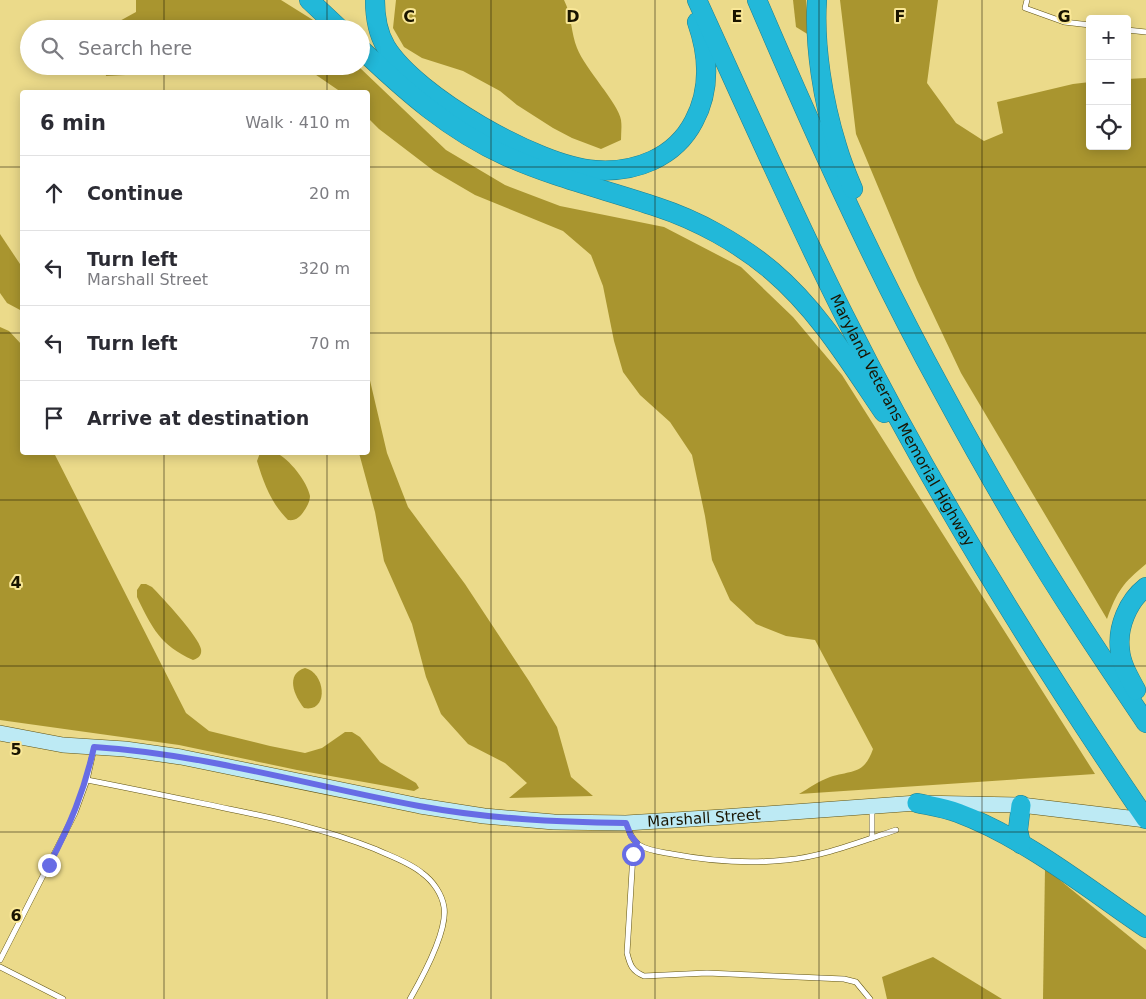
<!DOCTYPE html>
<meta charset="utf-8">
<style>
:root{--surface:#fff;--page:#f2f2f3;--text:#2b2b33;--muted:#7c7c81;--line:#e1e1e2}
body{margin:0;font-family:"DejaVu Sans",sans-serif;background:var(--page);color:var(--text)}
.controls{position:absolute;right:15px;top:15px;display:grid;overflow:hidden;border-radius:5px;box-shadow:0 2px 12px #0003}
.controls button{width:45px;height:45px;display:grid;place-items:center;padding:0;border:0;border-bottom:1px solid var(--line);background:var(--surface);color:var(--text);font:25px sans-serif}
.stop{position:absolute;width:15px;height:15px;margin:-11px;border:4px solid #676ce5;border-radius:50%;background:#fff}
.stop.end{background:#676ce5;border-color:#fff;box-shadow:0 1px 5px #0008}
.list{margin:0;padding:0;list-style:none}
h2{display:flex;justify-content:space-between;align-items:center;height:65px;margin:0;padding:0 20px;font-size:21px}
h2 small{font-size:16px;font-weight:400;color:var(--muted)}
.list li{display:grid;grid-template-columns:32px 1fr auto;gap:15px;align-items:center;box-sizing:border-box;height:75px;padding:0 20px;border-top:1px solid var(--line)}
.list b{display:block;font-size:19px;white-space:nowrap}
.list p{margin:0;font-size:16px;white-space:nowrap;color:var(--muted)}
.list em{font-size:16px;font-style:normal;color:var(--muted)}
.icon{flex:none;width:28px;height:28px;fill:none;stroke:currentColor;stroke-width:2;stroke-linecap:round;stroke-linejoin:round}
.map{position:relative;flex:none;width:1146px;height:999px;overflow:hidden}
.search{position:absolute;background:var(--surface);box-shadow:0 2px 12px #0003;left:20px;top:20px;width:350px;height:55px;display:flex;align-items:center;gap:12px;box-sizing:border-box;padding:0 18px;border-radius:28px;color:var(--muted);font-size:19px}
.panel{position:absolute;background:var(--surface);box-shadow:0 2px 12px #0003;left:20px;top:90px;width:350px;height:365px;border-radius:5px}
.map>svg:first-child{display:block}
</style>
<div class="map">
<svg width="1146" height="999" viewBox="0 0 1146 999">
<rect width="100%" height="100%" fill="#ebda8a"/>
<g fill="#a9952f">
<polygon points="136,0 281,0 313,20 322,29 111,29 116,23 136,12"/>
<path d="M396 0H564C572 16 571 34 577 48 585 69 619 104 621 120 622 127 621 133 621 140L601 149 572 138 553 128 517 105 500 91 463 71 422 58 404 47 393 28Z"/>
<polygon points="793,0 806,0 809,35 796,27"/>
<path d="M840 0H938L927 83 956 123 984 141 1003 133 997 102 1073 84 1090 82V146H1127V79L1146 78V564C1123 583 1117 591 1107 619L961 373 917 280 856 134Z"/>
<polygon points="105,66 302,66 106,76"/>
<path d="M303 66H358L446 150 505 185 560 206 664 227 741 267 793 317 842 375 1095 774 799 794C809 788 819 781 830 777 852 770 864 775 873 749L815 640 786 636 756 624 730 600 712 560 705 516 692 455 670 422 640 395 623 372 614 341 603 286 591 255 563 231 475 195 434 171 379 129 368 118V92H341Z"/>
<polygon points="0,234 22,267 22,311 7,303 0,293"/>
<polygon points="0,327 9,331 22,345 22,452 54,453 186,713 209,731 270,746 305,753 322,748 345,732 352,732 360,737 380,762 416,783 419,788 414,791 297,770 179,745 0,720"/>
<polygon points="368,372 387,453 408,507 465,584 529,681 557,727 571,777 593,796 509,798 527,783 505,763 468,744 441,714 426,677 412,624 384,561 375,512 359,453 368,452"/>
<path d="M260 453C265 452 272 451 276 453 289 458 308 483 310 496 310 501 307 507 304 511 300 517 296 521 288 520 271 503 264 484 257 461Z"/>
<path d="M141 584H146L152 587C162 597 199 637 201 649 202 655 199 658 193 660 160 645 152 628 137 597V590Z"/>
<path d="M305 668C326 673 329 713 304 708 294 696 285 674 305 668Z"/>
<polygon points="1045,868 1146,950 1146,999 1043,999"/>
<polygon points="933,957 1002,999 887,999 882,977"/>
</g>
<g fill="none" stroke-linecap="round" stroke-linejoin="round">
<g stroke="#605313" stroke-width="6">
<g id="lane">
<polyline points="1027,0 1025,8 1064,22 1090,25"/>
<polyline points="1127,30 1146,32"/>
<path d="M87 780C134 789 181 799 229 809 279 819 327 830 375 849 390 856 409 862 422 873 433 881 442 894 444 907 448 931 422 978 410 999"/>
<polyline points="872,809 872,838"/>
<path d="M627 826C630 833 632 840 639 845 649 851 661 852 672 854 709 861 748 864 786 860 822 857 862 841 896 830"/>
<path d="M637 843 633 854 627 953C630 965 632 971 644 976L707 973 844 979 856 982 870 999"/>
<polyline points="0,960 75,813 87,780 94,748"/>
<polyline points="0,967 63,999"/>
</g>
</g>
<g stroke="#605313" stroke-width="16">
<g id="secondary">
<path id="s1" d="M0 733 63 745 125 749 181 757 420 806 484 816 554 822 626 823 723 817 917 803 1021 805 1146 820"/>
</g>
</g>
<g stroke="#1f7f8d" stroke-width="20">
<g id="highway">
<polyline points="309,0 340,29"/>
<path d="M375 0C375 17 377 32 386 47 416 96 538 166 595 170 635 173 675 158 694 121 711 89 709 56 697 22"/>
<path id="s2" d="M697 0C745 105 792 212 844 315 932 490 1036 658 1146 819"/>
<path d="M757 0C814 133 873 265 943 392 984 468 1028 544 1075 616 1098 652 1122 687 1146 723"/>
<path d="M817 0C814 46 823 101 837 146 841 160 847 175 853 189"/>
<path d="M361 49C405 91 450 131 506 156 555 178 607 190 657 207 697 220 739 243 772 271 818 310 850 363 884 413"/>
<path d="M1136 690C1129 677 1121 664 1120 650 1117 627 1128 601 1146 587"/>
<path d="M917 803C931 806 945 808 958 813 1025 838 1087 888 1146 928"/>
<polyline points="1021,844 1018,830 1021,805"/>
</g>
</g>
<use href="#lane" stroke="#fff" stroke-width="5"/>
<use href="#secondary" stroke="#bdeaf4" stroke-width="15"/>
<use href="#highway" stroke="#22b8d9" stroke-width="19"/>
</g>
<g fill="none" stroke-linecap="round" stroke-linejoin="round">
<path stroke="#676ce5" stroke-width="6" d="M49 865C70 825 84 792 94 747 204 754 311 786 419 806 489 819 555 822 626 823L631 836 637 843 633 854"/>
</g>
<path fill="none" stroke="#191400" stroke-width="1" stroke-opacity="0.55" d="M164 0V29M327 0V29M491 0V999M655 0V999M819 0V999M982 0V999M164 66V92M327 66V92M0 167H22M368 167H1146M0 333H22M368 333H1146M164 452V999M327 452V999M0 500H1146M0 666H1146M0 832H1146"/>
<g text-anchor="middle" stroke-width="4" stroke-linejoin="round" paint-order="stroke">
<g font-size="15" fill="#191400" stroke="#f9e797">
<text dy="5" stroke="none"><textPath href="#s2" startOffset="468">Maryland Veterans Memorial Highway</textPath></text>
<text dy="5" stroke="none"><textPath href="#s1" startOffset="712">Marshall Street</textPath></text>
</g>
</g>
<g font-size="16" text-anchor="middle" font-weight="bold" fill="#191400" stroke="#f9e797" stroke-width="4" stroke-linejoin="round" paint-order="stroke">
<text x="409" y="22">C</text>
<text x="573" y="22">D</text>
<text x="737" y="22">E</text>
<text x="900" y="22">F</text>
<text x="1064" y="22">G</text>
<text x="16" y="588">4</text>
<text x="16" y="755">5</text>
<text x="16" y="921">6</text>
</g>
</svg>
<div class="controls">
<button>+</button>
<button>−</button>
<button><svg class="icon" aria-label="locate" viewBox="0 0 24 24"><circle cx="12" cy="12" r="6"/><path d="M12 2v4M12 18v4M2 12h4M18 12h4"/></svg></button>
</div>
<div class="stop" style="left:633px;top:854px"></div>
<div class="stop end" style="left:49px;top:865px"></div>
<div class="search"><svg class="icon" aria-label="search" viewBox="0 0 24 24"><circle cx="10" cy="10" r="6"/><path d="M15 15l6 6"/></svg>Search here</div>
<section class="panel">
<h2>6 min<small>Walk · 410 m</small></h2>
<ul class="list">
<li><svg class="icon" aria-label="ahead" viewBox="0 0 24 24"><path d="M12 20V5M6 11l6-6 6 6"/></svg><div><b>Continue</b></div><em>20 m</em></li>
<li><svg class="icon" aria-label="left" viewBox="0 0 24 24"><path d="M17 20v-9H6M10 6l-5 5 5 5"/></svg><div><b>Turn left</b><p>Marshall Street</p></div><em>320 m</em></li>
<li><svg class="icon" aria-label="left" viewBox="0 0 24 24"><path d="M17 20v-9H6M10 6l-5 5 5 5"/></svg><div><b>Turn left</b></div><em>70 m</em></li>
<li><svg class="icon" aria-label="arrive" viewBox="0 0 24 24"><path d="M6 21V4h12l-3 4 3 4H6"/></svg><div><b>Arrive at destination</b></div></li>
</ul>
</section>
</div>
